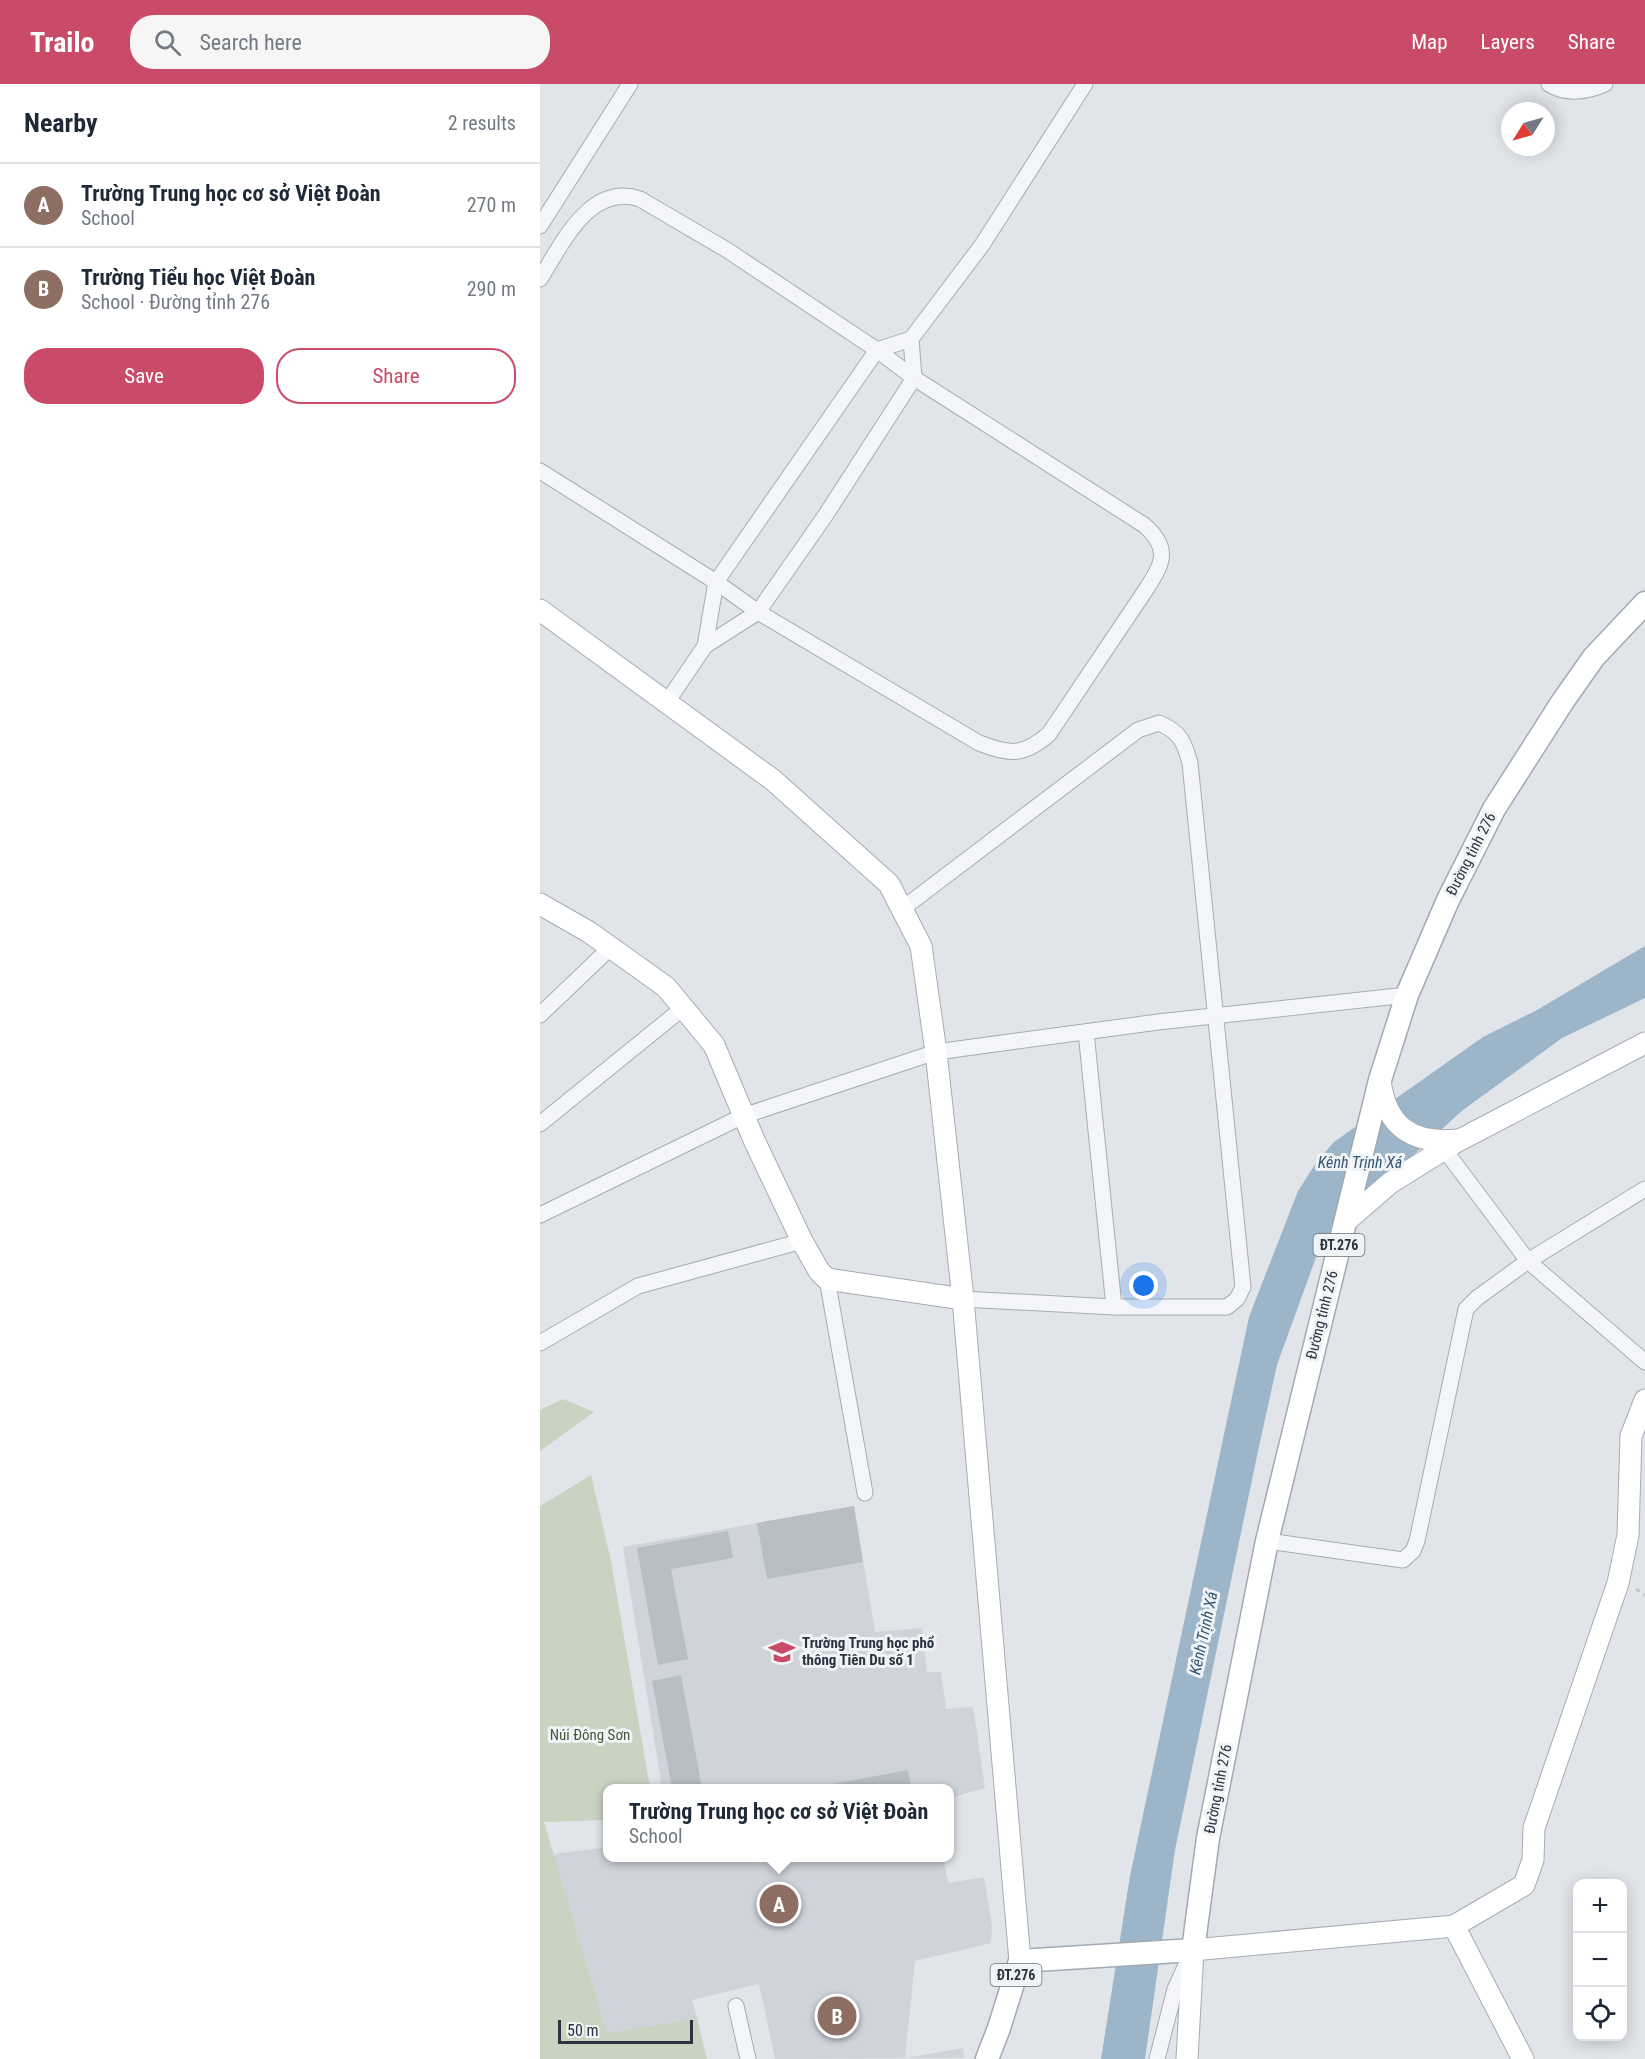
<!DOCTYPE html>
<meta charset="utf-8">
<style>
:root{--surface:#fff;--page:#f6f6f7;--text:#1f2937;--muted:#747a83;--line:#e0e1e3;--accent:#ca4b68}
body{margin:0;font-family:"Roboto Condensed",sans-serif;background:var(--page);color:var(--text)}
.controls{position:absolute;right:18px;bottom:18px;display:grid;overflow:hidden;border-radius:12px;box-shadow:0 3px 15px #0003}
.controls button{width:54px;height:54px;display:grid;place-items:center;padding:0;border:0;border-bottom:2px solid var(--line);background:var(--surface);color:var(--text);font:30px sans-serif}
.compass{position:absolute;left:961px;top:18px;width:54px;height:54px;border-radius:50%;background:var(--surface);box-shadow:0 3px 15px #0003;rotate:233deg}
.scale{position:absolute;left:18px;bottom:15px;width:135px;box-sizing:border-box;padding-left:6px;border:3px solid #2a3440;border-top:0;font-size:16px;line-height:21px;white-space:nowrap;color:#2a3440;-webkit-text-stroke:4px #f0f4f7;paint-order:stroke}
.you{position:absolute;left:604px;top:1202px;width:21px;height:21px;margin:-15px;border:4px solid #fff;border-radius:50%;background:#1a73e8;box-shadow:0 0 0 9px #1a73e833}
.badge{display:grid;place-items:center;width:39px;height:39px;border-radius:50%;background:var(--accent);color:#fff;font-size:20px;font-weight:700}
.pin{position:absolute;translate:-50% -50%;border:3px solid #fff;box-shadow:0 2px 6px #0006}
.popup{position:absolute;left:63px;top:1700px;width:351px;height:78px;box-sizing:border-box;display:grid;place-content:center;border-radius:12px;background:var(--surface);filter:drop-shadow(0 2px 4px #0005);font-size:20px;white-space:nowrap;color:var(--muted)}
.popup b{font-size:22px;color:var(--text)}
.popup::after{content:'';position:absolute;left:50%;top:100%;margin-left:-12px;border:12px solid transparent;border-top-color:var(--surface)}
.list{margin:0;padding:0;list-style:none}
h2{display:flex;justify-content:space-between;align-items:center;height:78px;margin:0;padding:0 24px;font-size:26px}
h2 small{font-size:20px;font-weight:400;color:var(--muted)}
.list li{display:grid;grid-template-columns:39px 1fr auto;gap:18px;align-items:center;box-sizing:border-box;height:84px;padding:0 24px;border-top:2px solid var(--line)}
.list b{display:block;font-size:22px;white-space:nowrap}
.list p{margin:0;font-size:20px;white-space:nowrap;color:var(--muted)}
.list em{font-size:20px;font-style:normal;color:var(--muted)}
.actions{display:flex;gap:12px;padding:18px 24px}
.actions a{flex:1;padding:14px 0;border:2px solid var(--accent);border-radius:24px;text-align:center;font-size:21px;color:var(--accent)}
.actions .main{background:var(--accent);color:#fff}
.icon{flex:none;width:33px;height:33px;fill:none;stroke:currentColor;stroke-width:2;stroke-linecap:round;stroke-linejoin:round}
.map{position:relative;flex:none;width:1105px;height:1975px;overflow:hidden}
header{display:flex;align-items:center;gap:36px;box-sizing:border-box;height:84px;padding:0 30px;background:var(--accent);color:#fff}
header strong{font-size:28px}
nav{display:flex;gap:33px;margin-inline-start:auto;font-size:21px}
.search{width:420px;height:54px;background:var(--page);display:flex;align-items:center;gap:15px;box-sizing:border-box;padding:0 21px;border-radius:24px;color:var(--muted);font-size:22px}
main{display:flex}
aside{flex:1;background:var(--surface)}
.map>svg:first-child{display:block}
</style>
<header>
<strong>Trailo</strong>
<div class="search"><svg class="icon" aria-label="search" viewBox="0 0 24 24"><circle cx="10" cy="10" r="6"/><path d="M15 15l6 6"/></svg>Search here</div>
<nav><a>Map</a><a>Layers</a><a>Share</a></nav>
</header>
<main>
<aside>
<h2>Nearby<small>2 results</small></h2>
<ul class="list">
<li><span class="badge" style="background:#8d6e63">A</span><div><b>Trường Trung học cơ sở Việt Đoàn</b><p>School</p></div><em>270 m</em></li>
<li><span class="badge" style="background:#8d6e63">B</span><div><b>Trường Tiểu học Việt Đoàn</b><p>School · Đường tỉnh 276</p></div><em>290 m</em></li>
</ul>
<div class="actions"><a class="main">Save</a><a>Share</a></div>
</aside>
<div class="map">
<svg width="1105" height="1975" viewBox="0 0 1105 1975">
<rect width="100%" height="100%" fill="#e1e5e9"/>
<g fill="#cfd4db">
<polygon points="314,1422 335,1548 382,1544 387,1588 401,1588 406,1625 433,1623 445,1704 410,1714 410,1704 122,1704 83,1463"/>
<polygon points="68,1763 68,1774 402,1774 409,1799 444,1793 452,1842 451,1859 375,1877 365,1974 423,1964 424,1974 235,1975 219,1900 152,1916 157,1934 67,1949 13,1770"/>
</g>
<g fill="#c8d3c2">
<polygon points="23,1315 54,1328 0,1367 0,1326"/>
<polygon points="51,1391 71,1477 110,1704 68,1704 68,1736 4,1738 67,1949 157,1934 167,1975 0,1975 0,1422"/>
</g>
<polygon fill="#9db5c8" points="1105,862 1105,914 1022,954 923,1026 830,1110 789,1152 779,1165 737,1281 718,1367 635,1766 605,1975 561,1975 590,1792 709,1233 758,1107 776,1079 794,1058 943,953 997,926"/>
<g fill="#b8bec6">
<polygon points="314,1422 323,1478 227,1495 217,1439"/>
<polygon points="188,1447 193,1474 131,1485 148,1575 118,1581 97,1464"/>
<polygon points="141,1591 162,1704 132,1704 112,1597"/>
<polygon points="368,1686 371,1704 277,1704 277,1703"/>
</g>
<g fill="none" stroke-linecap="round" stroke-linejoin="round">
<g stroke="#a6acb3" stroke-width="17">
<g id="street">
<path d="M1009 0C1026 11 1047 8 1065 0"/>
<polyline points="0,142 90,0"/>
<path d="M0 195C22 160 50 98 100 115L187 166 337 266 374 294 604 441C632 465 622 481 605 507L509 650C484 672 469 671 439 659L218 528 176 498 0 387"/>
<polyline points="165,562 218,528 285,432 374,294 371,255"/>
<polyline points="127,618 165,562 176,498 337,266 371,255 442,161 545,0"/>
<path d="M362 825 598 646 619 639C640 648 644 657 650 679L703 1203 697 1215 687 1223H574L423 1215"/>
<polyline points="0,931 70,864"/>
<polyline points="546,948 574,1223"/>
<polyline points="0,1040 143,924"/>
<polyline points="904,1065 988,1177 1105,1278"/>
<polyline points="0,1131 203,1032 396,968 618,938 867,911"/>
<polyline points="287,1195 325,1409"/>
<polyline points="0,1259 98,1202 262,1157"/>
<polyline points="727,1457 863,1476 873,1467 877,1457 926,1225 937,1214 988,1177 1105,1105"/>
<polyline points="196,1922 208,1975"/>
<polyline points="617,1975 635,1905 650,1872"/>
</g>
</g>
<g stroke="#a6acb3" stroke-width="23">
<g id="secondary">
<polyline points="0,526 233,696 349,800 381,862 396,968 423,1215 480,1877"/>
<polyline points="0,820 49,848 126,903 174,961 214,1056 262,1157 279,1187 287,1195 423,1215"/>
<path d="M840 996C846 1043 872 1060 917 1056"/>
<polyline points="805,1138 850,1099 914,1059 1105,959"/>
<polyline points="914,1842 983,1975"/>
<polyline points="647,1975 653,1866 914,1842 984,1801 993,1776 994,1744 1078,1499 1088,1451 1091,1352 1105,1316"/>
</g>
</g>
<g stroke="#a1aab4" stroke-width="25">
<polyline id="primary" points="447,1975 459,1944 480,1877 653,1866 668,1754 727,1457 840,996 867,911 908,816 954,725 1023,617 1054,573 1105,519"/>
</g>
<polyline stroke="#bfc3c8" stroke-width="3" stroke-dasharray="4.5 4.5" stroke-linecap="butt" points="1096,1505 1105,1511"/>
<use href="#street" stroke="#f4f5f8" stroke-width="15"/>
<use href="#secondary" stroke="#fff" stroke-width="21"/>
<use href="#primary" stroke="#fff" stroke-width="22"/>
</g>
<defs>
<g id="school-bare" transform="scale(2.07)"><path d="M0-5L7-2L0 1L-7-2ZM-4 1L0 2.5L4 1V4Q0 6-4 4Z" fill="#ca4b68" stroke="#f0f4f7" stroke-width="2.5" paint-order="stroke"/></g>
</defs>
<g fill-rule="evenodd">
<use href="#school-bare" x="242" y="1568"/>
</g>
<g text-anchor="middle" stroke-width="6" stroke-linejoin="round" paint-order="stroke">
<g fill="#f0f4f7" stroke="#656e77" stroke-width="1.5">
<rect x="773.5" y="1150" width="51" height="22" rx="4.5"/>
<rect x="450.5" y="1880" width="51" height="22" rx="4.5"/>
</g>
<g font-size="14" font-weight="bold" fill="#2a3440">
<text x="799" y="1166">ĐT.276</text>
<text x="476" y="1896">ĐT.276</text>
</g>
<g font-size="15" fill="#2a3440" stroke="#f0f4f7">
<text transform="translate(931 770) rotate(-63)" y="5">Đường tỉnh 276</text>
<text transform="translate(782 1231) rotate(-76)" y="5">Đường tỉnh 276</text>
<text transform="translate(678 1705) rotate(-79)" y="5">Đường tỉnh 276</text>
</g>
<g font-size="15" font-weight="bold" fill="#2a3440" stroke="#f0f4f7" text-anchor="start">
<text x="262" y="1564">Trường Trung học phổ<tspan x="262" dy="17">thông Tiên Du số 1</tspan></text>
</g>
<g font-size="15" fill="#415b38" stroke="#f0f4f7">
<text x="50" y="1656">Núi Đông Sơn</text>
</g>
<g font-size="16" font-style="italic" fill="#355673" stroke="#f0f4f7">
<text x="820" y="1084">Kênh Trịnh Xá</text>
<text transform="translate(663 1549) rotate(-78)" y="6">Kênh Trịnh Xá</text>
</g>
</g>
</svg>
<div class="controls">
<button>+</button>
<button>−</button>
<button><svg class="icon" aria-label="locate" viewBox="0 0 24 24"><circle cx="12" cy="12" r="6"/><path d="M12 2v4M12 18v4M2 12h4M18 12h4"/></svg></button>
</div>
<svg class="compass" viewBox="-18 -18 36 36"><path d="M0-13l5 13h-10z" fill="#e53935"/><path d="M0 13l5-13h-10z" fill="#747a83"/></svg>
<div class="scale">50 m</div>
<div class="you"></div>
<div class="pin badge" style="left:239px;top:1820px;background:#8d6e63">A</div>
<div class="popup"><b>Trường Trung học cơ sở Việt Đoàn</b>School</div>
<div class="pin badge" style="left:297px;top:1932px;background:#8d6e63">B</div>
</div>
</main>
